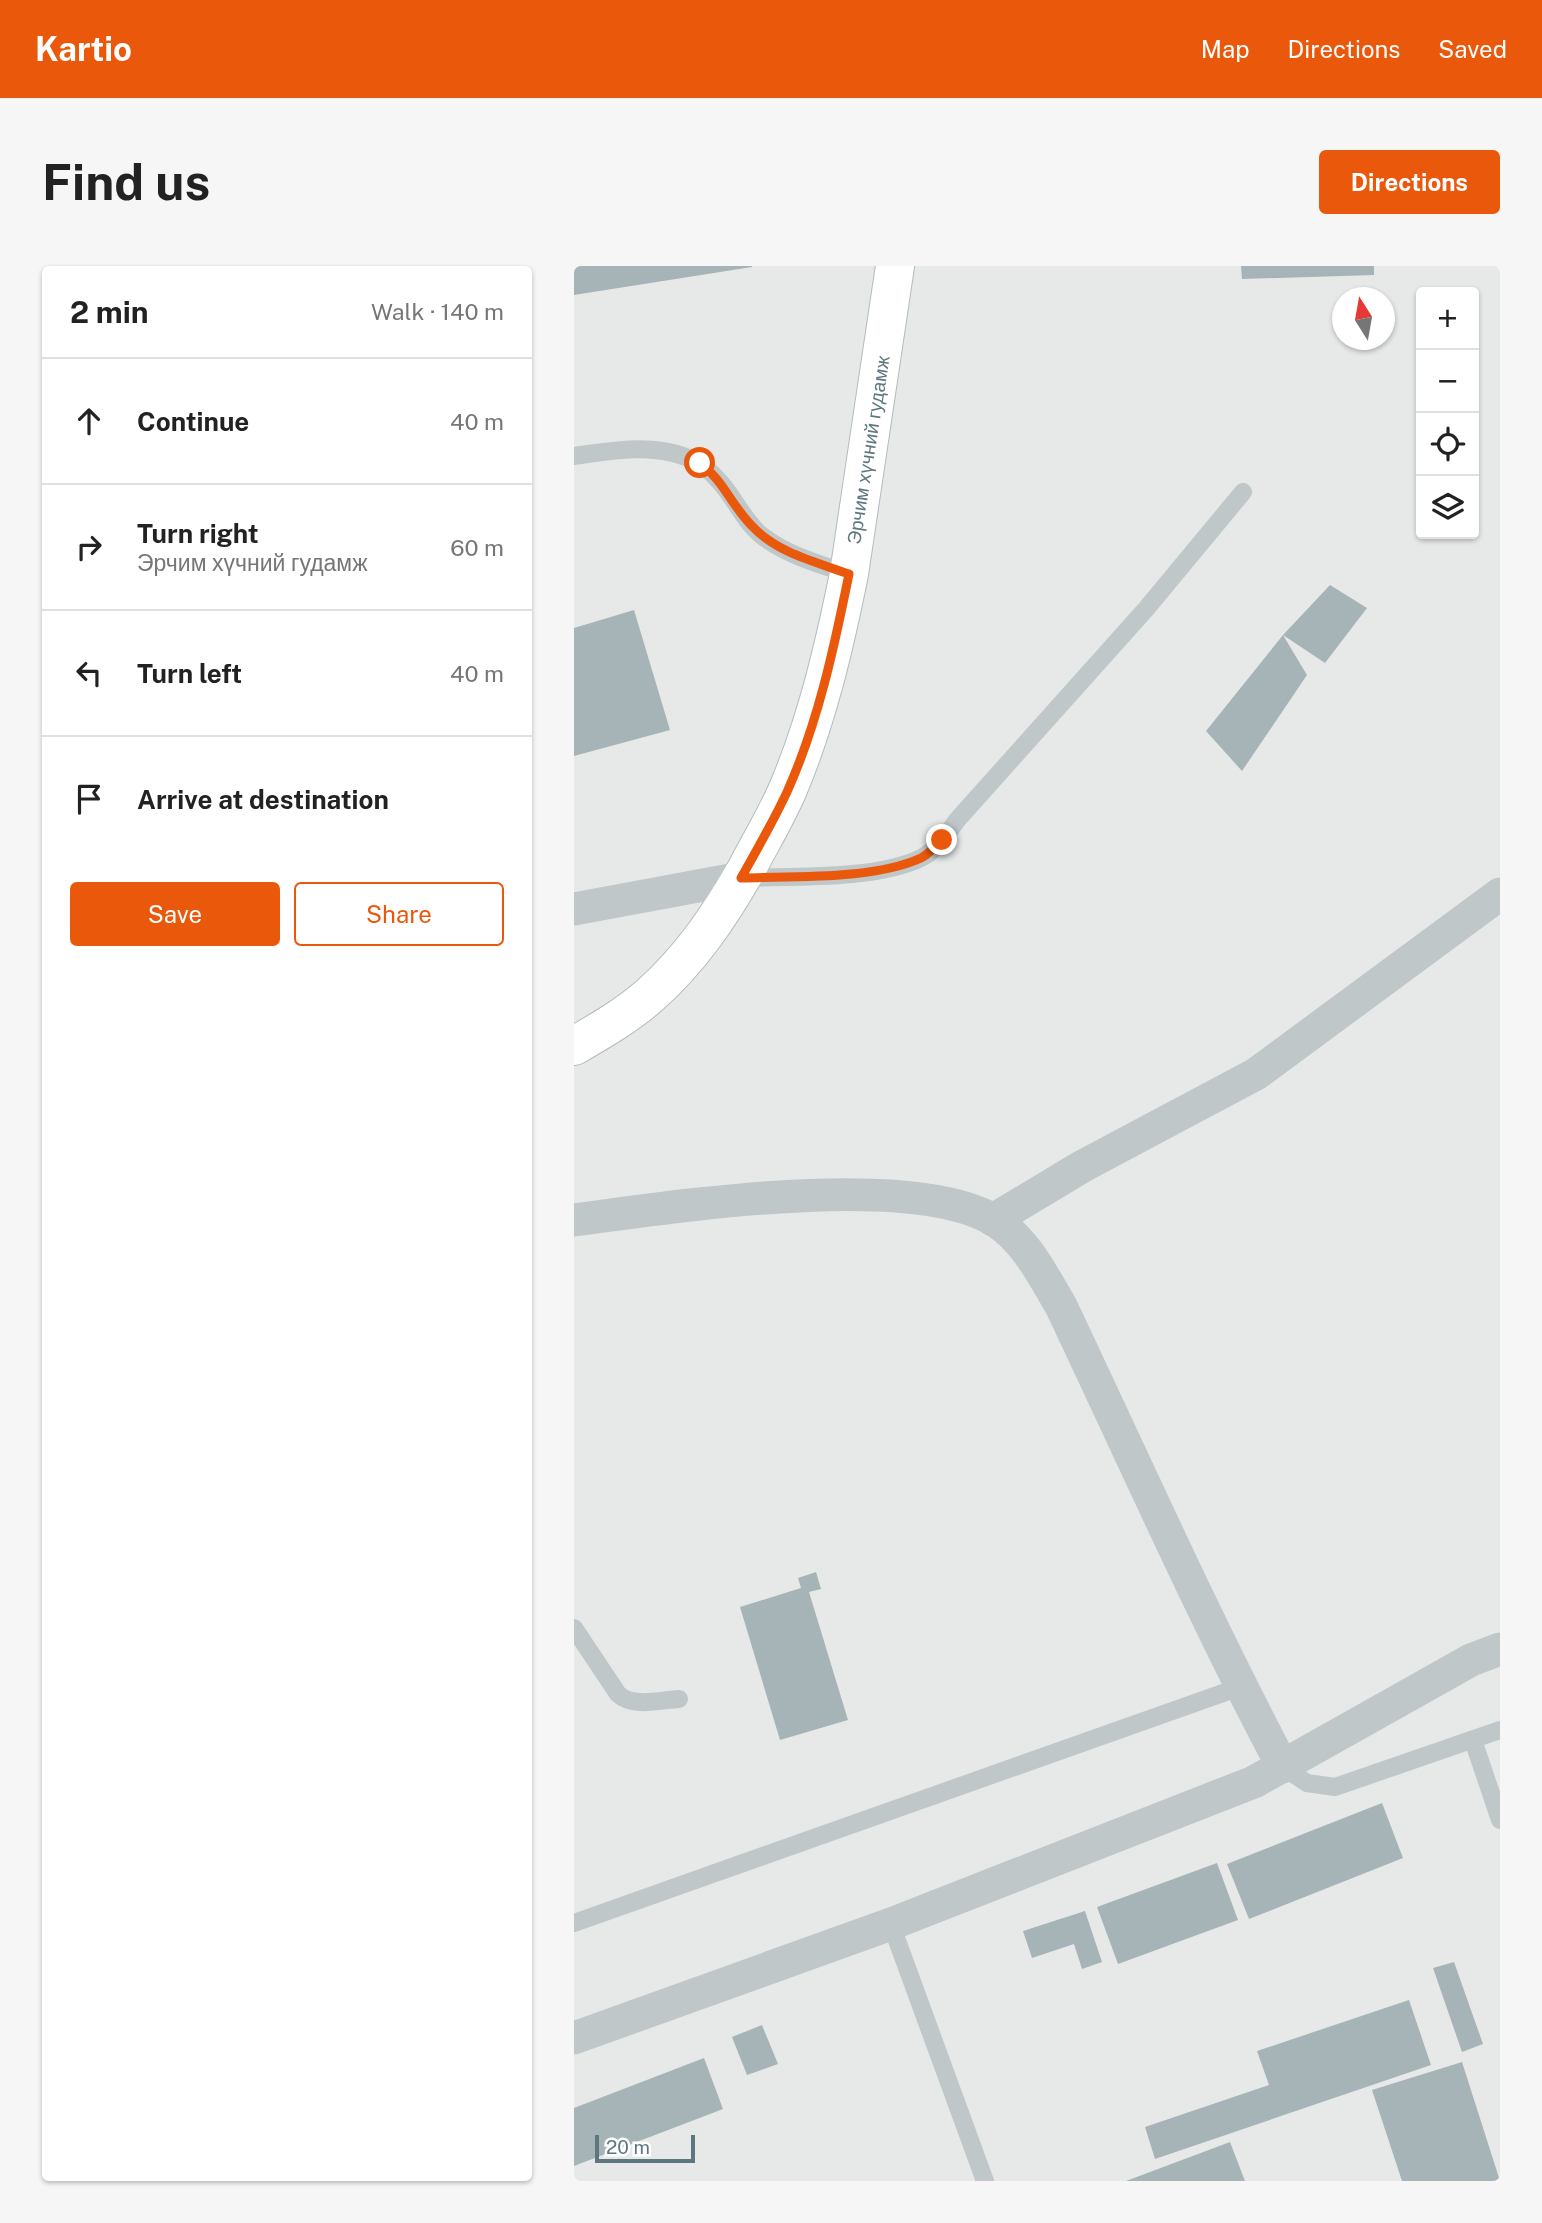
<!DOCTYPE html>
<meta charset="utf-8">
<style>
:root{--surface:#fff;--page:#f6f6f6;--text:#222;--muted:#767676;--line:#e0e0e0;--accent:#ea580c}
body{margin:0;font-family:"Public Sans",sans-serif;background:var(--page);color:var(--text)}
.controls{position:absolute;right:21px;top:21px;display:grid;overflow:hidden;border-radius:7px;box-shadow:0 2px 5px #0004}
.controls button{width:63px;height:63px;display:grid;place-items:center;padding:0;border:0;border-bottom:2px solid var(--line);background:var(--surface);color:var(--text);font:35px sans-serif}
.compass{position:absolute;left:758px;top:21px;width:63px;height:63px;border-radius:50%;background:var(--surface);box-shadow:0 2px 5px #0004;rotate:349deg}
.scale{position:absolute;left:21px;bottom:18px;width:100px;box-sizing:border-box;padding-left:7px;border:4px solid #5e767e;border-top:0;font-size:19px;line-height:24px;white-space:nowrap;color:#5e767e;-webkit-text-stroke:5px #fff;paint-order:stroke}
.stop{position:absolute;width:21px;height:21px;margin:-16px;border:5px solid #ea580c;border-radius:50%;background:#fff}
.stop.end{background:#ea580c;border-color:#fff;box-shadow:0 2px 7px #0008}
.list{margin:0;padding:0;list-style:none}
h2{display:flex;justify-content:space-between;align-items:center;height:91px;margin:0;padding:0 28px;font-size:30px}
h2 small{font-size:23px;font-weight:400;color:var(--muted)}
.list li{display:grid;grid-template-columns:46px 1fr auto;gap:21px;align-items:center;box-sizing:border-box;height:126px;padding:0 28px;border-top:2px solid var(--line)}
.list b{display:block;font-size:26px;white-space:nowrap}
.list p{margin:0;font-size:23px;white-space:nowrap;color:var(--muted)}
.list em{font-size:23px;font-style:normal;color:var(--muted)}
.actions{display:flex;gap:14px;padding:21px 28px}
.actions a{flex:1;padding:16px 0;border:2px solid var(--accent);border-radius:7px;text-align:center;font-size:24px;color:var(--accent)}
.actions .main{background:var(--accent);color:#fff}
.icon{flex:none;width:38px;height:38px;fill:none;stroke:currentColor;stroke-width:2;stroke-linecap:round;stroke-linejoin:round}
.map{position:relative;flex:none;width:926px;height:1915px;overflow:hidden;border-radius:7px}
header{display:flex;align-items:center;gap:42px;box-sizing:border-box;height:98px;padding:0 35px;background:var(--accent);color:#fff}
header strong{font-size:33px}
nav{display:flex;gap:38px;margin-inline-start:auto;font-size:24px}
.intro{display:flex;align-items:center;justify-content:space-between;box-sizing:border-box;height:168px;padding:0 42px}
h1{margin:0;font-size:49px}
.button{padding:18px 32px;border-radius:7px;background:var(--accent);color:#fff;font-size:24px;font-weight:700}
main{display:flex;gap:42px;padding:0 42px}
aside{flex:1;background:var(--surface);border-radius:7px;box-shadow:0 2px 5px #0004}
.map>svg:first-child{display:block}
</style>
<header>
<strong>Kartio</strong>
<nav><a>Map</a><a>Directions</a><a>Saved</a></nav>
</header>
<div class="intro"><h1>Find us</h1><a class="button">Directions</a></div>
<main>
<aside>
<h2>2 min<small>Walk · 140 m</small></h2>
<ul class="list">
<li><svg class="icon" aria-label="ahead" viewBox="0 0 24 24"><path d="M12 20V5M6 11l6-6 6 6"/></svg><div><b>Continue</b></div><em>40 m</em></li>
<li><svg class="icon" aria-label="right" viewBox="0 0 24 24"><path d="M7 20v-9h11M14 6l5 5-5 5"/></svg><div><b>Turn right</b><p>Эрчим хүчний гудамж</p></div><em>60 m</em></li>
<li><svg class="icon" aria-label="left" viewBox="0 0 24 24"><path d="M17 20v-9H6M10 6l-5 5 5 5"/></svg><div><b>Turn left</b></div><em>40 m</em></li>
<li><svg class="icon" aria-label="arrive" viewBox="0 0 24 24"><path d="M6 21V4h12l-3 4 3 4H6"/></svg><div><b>Arrive at destination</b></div></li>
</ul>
<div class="actions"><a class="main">Save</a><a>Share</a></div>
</aside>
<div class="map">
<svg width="926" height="1915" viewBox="0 0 926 1915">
<rect width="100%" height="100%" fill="#f9f9f7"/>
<path fill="#e7e9e8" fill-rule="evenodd" d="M0 0H926V1915H0ZM847 26H900V268H847ZM768 32H810V74H768Z"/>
<g fill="#a6b4b7">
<polygon points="0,0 178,0 178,1 0,29"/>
<polygon points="667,0 800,0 800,9 668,13"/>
<polygon points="756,319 793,342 751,397 709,369 733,409 668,505 632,465 709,369"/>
<polygon points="60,344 96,464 0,490 0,362"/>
<polygon points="242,1306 247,1323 235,1326 274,1454 206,1474 166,1341 227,1322 224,1312"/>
<polygon points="808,1537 829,1592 675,1653 653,1598"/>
<polygon points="643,1597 664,1654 544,1698 523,1641"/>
<polygon points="511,1645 528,1696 508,1703 500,1678 458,1692 449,1665"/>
<polygon points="880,1696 909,1778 888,1786 859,1702"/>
<polygon points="835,1734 857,1799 581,1893 571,1861 695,1819 683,1785"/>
<polygon points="188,1759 204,1798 173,1809 158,1771"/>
<polygon points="130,1792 149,1843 0,1900 0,1842"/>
<polygon points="888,1796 926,1915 828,1915 798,1824"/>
<polygon points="656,1876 671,1915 552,1915"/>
</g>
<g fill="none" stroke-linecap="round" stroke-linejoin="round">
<g stroke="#b2bbbe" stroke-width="40">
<path id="secondary" d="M0 780C26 765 52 750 75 730 116 694 145 651 172 604 186 577 202 551 214 523 243 454 260 382 275 308L321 0"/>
</g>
<g stroke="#bfc7c9" stroke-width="18">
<path d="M0 190C49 183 109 172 145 215 161 232 169 254 187 269 212 289 245 298 275 308"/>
<path d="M167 612C218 610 302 614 347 592 363 584 374 566 384 553L572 343 669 226"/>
<path d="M0 1362 44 1428C59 1442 86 1434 105 1433"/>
<polyline points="899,1474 926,1554"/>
<polyline points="709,1501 733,1517 761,1521 926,1464"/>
<polyline points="0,1657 666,1421"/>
<polyline points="317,1658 411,1915"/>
</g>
<g stroke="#bfc7c9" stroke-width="33">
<polyline points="0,643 167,612"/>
<path d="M0 954C98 941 340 903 423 956 453 976 469 1010 487 1040 560 1194 629 1350 709 1501"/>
<polyline points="419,954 509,900 682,808 926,628"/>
<polyline points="0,1772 317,1658 680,1516 897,1394 926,1383"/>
</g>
<use href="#secondary" stroke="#fff" stroke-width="38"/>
</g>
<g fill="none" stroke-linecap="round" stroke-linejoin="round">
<path stroke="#ea580c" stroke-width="9" d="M126 197C149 214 158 240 178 260 203 287 242 296 275 308 260 382 244 457 213 526 199 556 183 584 167 612 219 610 299 614 347 592 355 588 361 580 368 574"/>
</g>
<g text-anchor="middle" stroke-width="7" stroke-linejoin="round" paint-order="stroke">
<g font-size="19" fill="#5e767e" stroke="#fff">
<text transform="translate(294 184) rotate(-81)" y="7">Эрчим хүчний гудамж</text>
</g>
</g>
</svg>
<div class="controls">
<button>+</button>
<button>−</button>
<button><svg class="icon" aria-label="locate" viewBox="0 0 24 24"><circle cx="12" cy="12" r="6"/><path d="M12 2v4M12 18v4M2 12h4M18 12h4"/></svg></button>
<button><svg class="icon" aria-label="layers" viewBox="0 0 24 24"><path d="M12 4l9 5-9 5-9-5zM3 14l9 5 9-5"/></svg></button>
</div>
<svg class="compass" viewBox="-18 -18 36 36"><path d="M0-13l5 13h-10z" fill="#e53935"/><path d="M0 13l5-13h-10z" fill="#767676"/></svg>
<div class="scale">20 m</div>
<div class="stop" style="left:126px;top:197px"></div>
<div class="stop end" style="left:368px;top:574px"></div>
</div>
</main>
